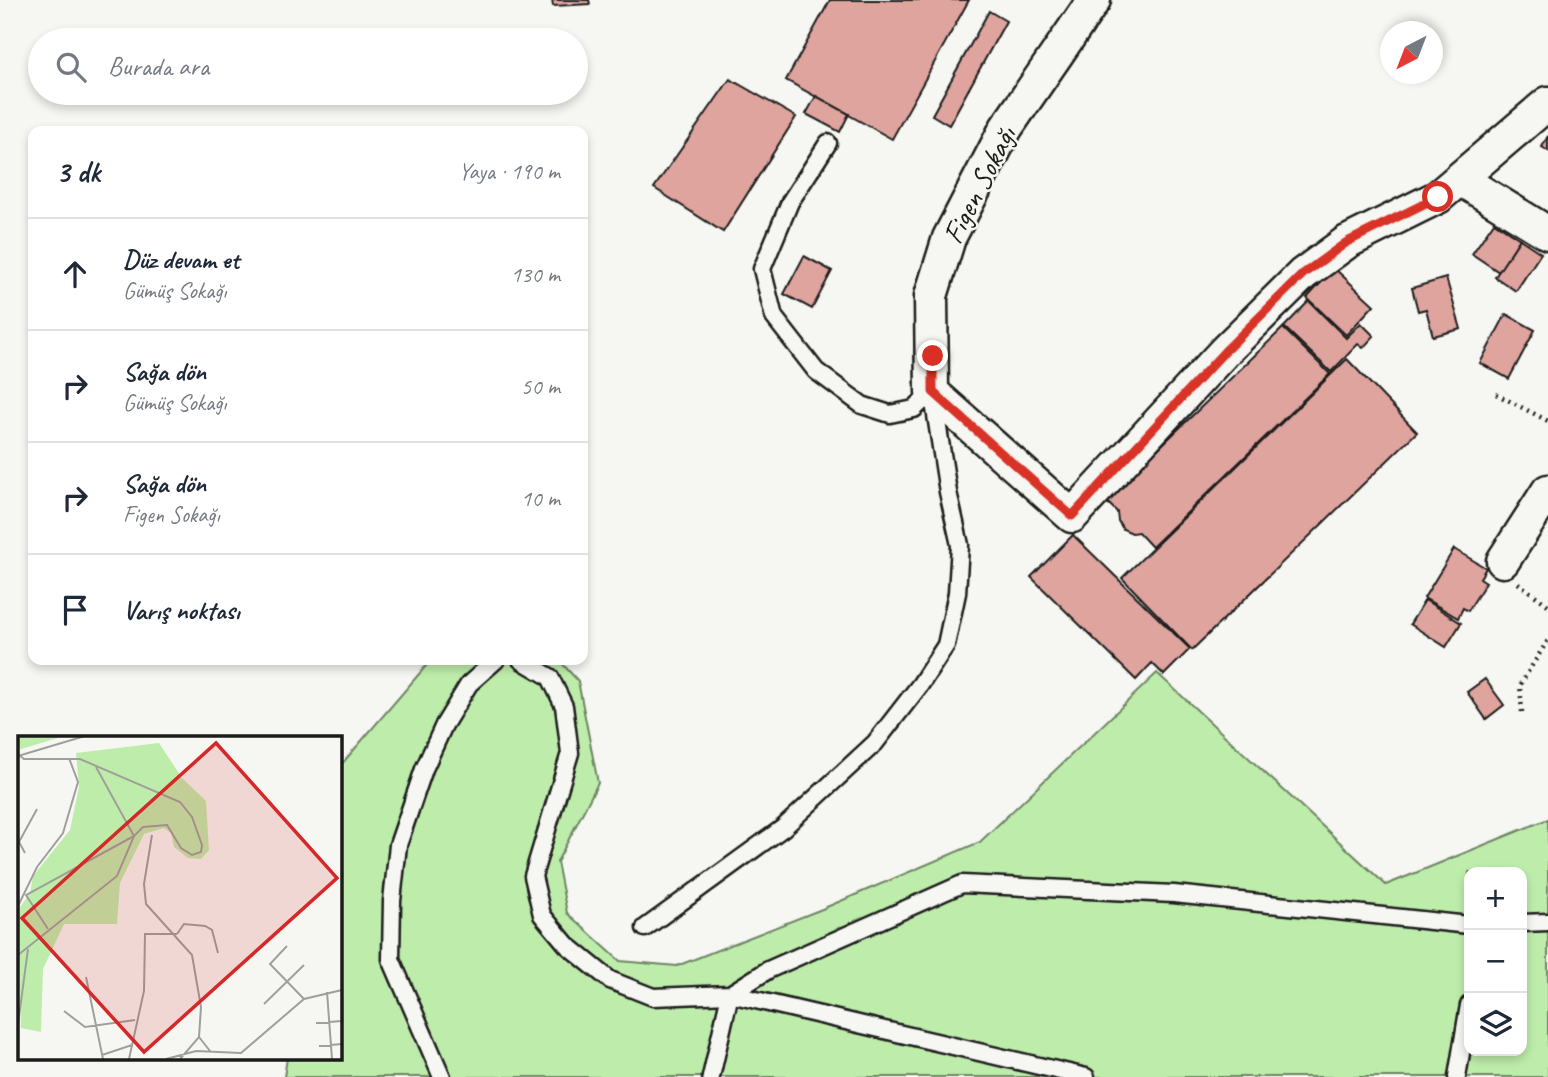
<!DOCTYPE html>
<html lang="tr">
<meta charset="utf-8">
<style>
:root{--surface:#fff;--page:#f2f2f3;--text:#1f2937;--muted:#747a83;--line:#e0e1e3}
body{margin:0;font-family:Caveat,sans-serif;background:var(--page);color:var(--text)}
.controls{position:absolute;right:21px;bottom:21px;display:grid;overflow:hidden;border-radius:14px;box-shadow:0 4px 10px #0003}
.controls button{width:63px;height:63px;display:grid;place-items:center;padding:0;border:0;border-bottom:2px solid var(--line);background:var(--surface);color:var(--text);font:35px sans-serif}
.compass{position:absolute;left:1380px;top:21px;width:63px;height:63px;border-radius:50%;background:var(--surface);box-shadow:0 4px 10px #0003;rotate:222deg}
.stop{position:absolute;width:21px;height:21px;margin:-16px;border:5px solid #d93025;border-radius:50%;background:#fff}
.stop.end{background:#d93025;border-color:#fff;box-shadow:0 2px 7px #0008}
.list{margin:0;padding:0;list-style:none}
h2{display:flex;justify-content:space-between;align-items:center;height:91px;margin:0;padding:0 28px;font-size:30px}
h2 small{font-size:23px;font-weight:400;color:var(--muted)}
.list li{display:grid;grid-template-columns:46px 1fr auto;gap:21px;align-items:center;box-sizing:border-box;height:112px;padding:0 28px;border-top:2px solid var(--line)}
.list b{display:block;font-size:26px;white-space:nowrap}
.list p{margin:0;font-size:23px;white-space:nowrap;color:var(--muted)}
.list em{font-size:23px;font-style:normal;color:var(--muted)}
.icon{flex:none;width:38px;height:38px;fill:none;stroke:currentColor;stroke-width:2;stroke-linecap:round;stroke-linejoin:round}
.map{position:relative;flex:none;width:1548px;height:1077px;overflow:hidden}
.search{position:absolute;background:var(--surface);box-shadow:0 4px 10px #0003;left:28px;top:28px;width:560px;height:77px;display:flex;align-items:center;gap:18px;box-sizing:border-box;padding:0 24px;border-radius:38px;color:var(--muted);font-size:26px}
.panel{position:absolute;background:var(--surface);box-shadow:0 4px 10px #0003;left:28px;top:126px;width:560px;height:539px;border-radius:14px}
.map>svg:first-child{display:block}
</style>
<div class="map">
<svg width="1548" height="1077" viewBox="0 0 1548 1077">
<rect width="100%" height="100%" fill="#f6f6f2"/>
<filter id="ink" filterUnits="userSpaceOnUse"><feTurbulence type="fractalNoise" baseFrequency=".0143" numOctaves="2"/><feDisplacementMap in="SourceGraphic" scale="14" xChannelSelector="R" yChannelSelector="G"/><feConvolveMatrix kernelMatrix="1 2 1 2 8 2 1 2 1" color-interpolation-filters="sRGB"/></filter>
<g filter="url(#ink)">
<path fill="#beedab" stroke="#6d8464" stroke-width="2" fill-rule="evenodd" d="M431 660H559L578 681 598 783 557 862 567 913 620 961 677 966 822 909 980 842 1157 673 1386 885 1548 819V1077H284L287 1058H340V766ZM1469 872H1522V1051H1469Z"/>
<g fill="#dea49d" stroke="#1c1c1c" stroke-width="2">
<polygon points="552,0 589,0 590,4 553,6"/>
<polygon points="830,0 969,0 892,139 786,80"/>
<polygon points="989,11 1006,21 949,125 932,115"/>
<polygon points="730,79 796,117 723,232 654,188"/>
<polygon points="816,96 849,114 840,132 806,114"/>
<polygon points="1548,136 1548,151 1542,147"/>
<polygon points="1494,222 1520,239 1499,272 1472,254"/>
<polygon points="1520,239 1541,253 1516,291 1495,277"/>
<polygon points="804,256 832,271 812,309 784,294"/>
<polygon points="1334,268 1374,305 1346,335 1307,298"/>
<polygon points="1446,278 1461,329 1433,336 1426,309 1418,311 1412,288"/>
<polygon points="1309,301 1346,338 1361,323 1374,336 1363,348 1358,344 1331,372 1284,327"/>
<polygon points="1506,314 1535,330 1509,379 1480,363"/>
<polygon points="1283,328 1330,374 1152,547 1138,532 1132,533 1123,529 1118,521 1117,512 1105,500"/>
<polygon points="1347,359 1417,432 1192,650 1122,578"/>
<polygon points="1073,535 1190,649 1164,675 1152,663 1136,680 1031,577"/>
<polygon points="1454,549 1486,568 1480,578 1486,582 1468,611 1463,608 1458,618 1424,598"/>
<polygon points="1425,600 1461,623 1446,647 1410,624"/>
<polygon points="1485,679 1504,705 1486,719 1467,692"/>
</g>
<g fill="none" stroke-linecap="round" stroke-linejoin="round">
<g stroke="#1c1c1c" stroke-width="21">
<g id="lane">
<polyline points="828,143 790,202 762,269 774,317 816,371 862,405 890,414 914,409 932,392"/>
<polyline points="521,660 550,677 564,706 570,753 533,876 542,915 567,945 610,980 653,997 730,994 768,970 962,884 1174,894 1469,925"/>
<polyline points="1522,923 1548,922"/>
<polyline points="645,928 783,828 875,743 920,685 946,645 957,593 960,545 948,492 933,396"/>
<polyline points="442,1077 391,959 392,901 398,845 424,769 444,725 469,684 496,660"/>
<polyline points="711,1077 730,994 1086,1077"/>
<polyline points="1457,1077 1469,1005"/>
</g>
</g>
<g stroke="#1c1c1c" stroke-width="37">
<g id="street">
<polyline points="1094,0 1006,128 949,238 931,296 932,392 1072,516 1225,351 1303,274 1347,242 1438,197 1548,103"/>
<polyline points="1460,179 1548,233"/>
<polyline points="1503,561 1548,491"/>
</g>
</g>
<g stroke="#1c1c1c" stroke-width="4.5" stroke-dasharray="2 5" stroke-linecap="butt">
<polyline points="1496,394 1548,421"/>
<polyline points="1518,583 1548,605"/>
<polyline points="1522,712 1520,685 1548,640"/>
</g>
<use href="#lane" stroke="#f6f6f2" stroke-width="16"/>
<use href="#street" stroke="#f6f6f2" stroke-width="32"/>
</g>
</g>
<g fill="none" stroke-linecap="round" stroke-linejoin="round" filter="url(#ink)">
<polyline stroke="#d93025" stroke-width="9" points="933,356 933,392 1072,516 1225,351 1303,274 1347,242 1438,197"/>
</g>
<g text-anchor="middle" stroke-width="5" stroke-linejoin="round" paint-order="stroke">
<g font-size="30" fill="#1c1c1c" stroke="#f6f6f2">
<text transform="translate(979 185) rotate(-63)" y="10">Figen Sokağı</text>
</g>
</g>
<g transform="translate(18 736)">
<rect width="324" height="324" fill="#f6f6f2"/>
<path d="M0 0H46L0 14ZM141 7 164 42 188 65 191 114 183 123 170 122 156 111 153 97 146 92 126 98 102 147 99 188H46L25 233 23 296 3 292 0 174 12 157 15 140 52 94 61 51 58 17Z" fill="#beedab"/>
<path fill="none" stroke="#9f9f9c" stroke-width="2" d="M0 20 67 0M134 99 126 148 128 168 174 219 183 271 181 301M7 117 1 106 19 73M0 170 19 131 45 97 60 46 51 22M30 193 8 159 116 100 78 31M159 198 166 188 187 190 194 194 200 217M269 210 252 228 286 263M0 219 99 140 116 100 125 91 149 89 163 112 174 119 183 116 184 109 174 81 162 66 62 23H6L1 19M68 241 85 323M309 256 314 323M246 268 286 229M46 275 67 291 117 284M298 287 324 285M0 288 10 213M301 310 324 308M84 319 114 309M111 323 126 255 127 198H159M148 323 178 315 223 317 286 263 324 254M162 323 181 301 192 315"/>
<path fill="#d62828" fill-opacity="0.15" stroke="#d62828" stroke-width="3.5" d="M198 7 319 142 126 316 4 182Z"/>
<rect width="324" height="324" fill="none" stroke="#1c1c1c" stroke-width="3.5"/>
</g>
</svg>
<div class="controls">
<button>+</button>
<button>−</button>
<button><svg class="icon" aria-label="layers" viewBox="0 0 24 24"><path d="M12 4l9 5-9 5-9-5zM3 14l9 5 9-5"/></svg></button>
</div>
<svg class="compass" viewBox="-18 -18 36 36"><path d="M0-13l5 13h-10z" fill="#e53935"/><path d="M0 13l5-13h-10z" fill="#747a83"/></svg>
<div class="stop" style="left:1438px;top:197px"></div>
<div class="stop end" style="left:933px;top:356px"></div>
<div class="search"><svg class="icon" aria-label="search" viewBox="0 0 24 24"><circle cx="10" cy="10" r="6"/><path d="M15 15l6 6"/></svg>Burada ara</div>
<section class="panel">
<h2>3 dk<small>Yaya · 190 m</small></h2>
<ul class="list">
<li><svg class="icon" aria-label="ahead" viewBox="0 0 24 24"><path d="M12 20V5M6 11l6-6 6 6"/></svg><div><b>Düz devam et</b><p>Gümüş Sokağı</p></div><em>130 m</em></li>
<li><svg class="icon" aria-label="right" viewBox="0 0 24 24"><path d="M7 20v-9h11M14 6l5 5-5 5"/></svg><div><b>Sağa dön</b><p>Gümüş Sokağı</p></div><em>50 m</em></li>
<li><svg class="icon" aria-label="right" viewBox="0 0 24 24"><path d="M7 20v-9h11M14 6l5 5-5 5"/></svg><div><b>Sağa dön</b><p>Figen Sokağı</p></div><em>10 m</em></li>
<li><svg class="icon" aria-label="arrive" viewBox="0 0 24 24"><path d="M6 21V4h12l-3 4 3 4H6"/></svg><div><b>Varış noktası</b></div></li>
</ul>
</section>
</div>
